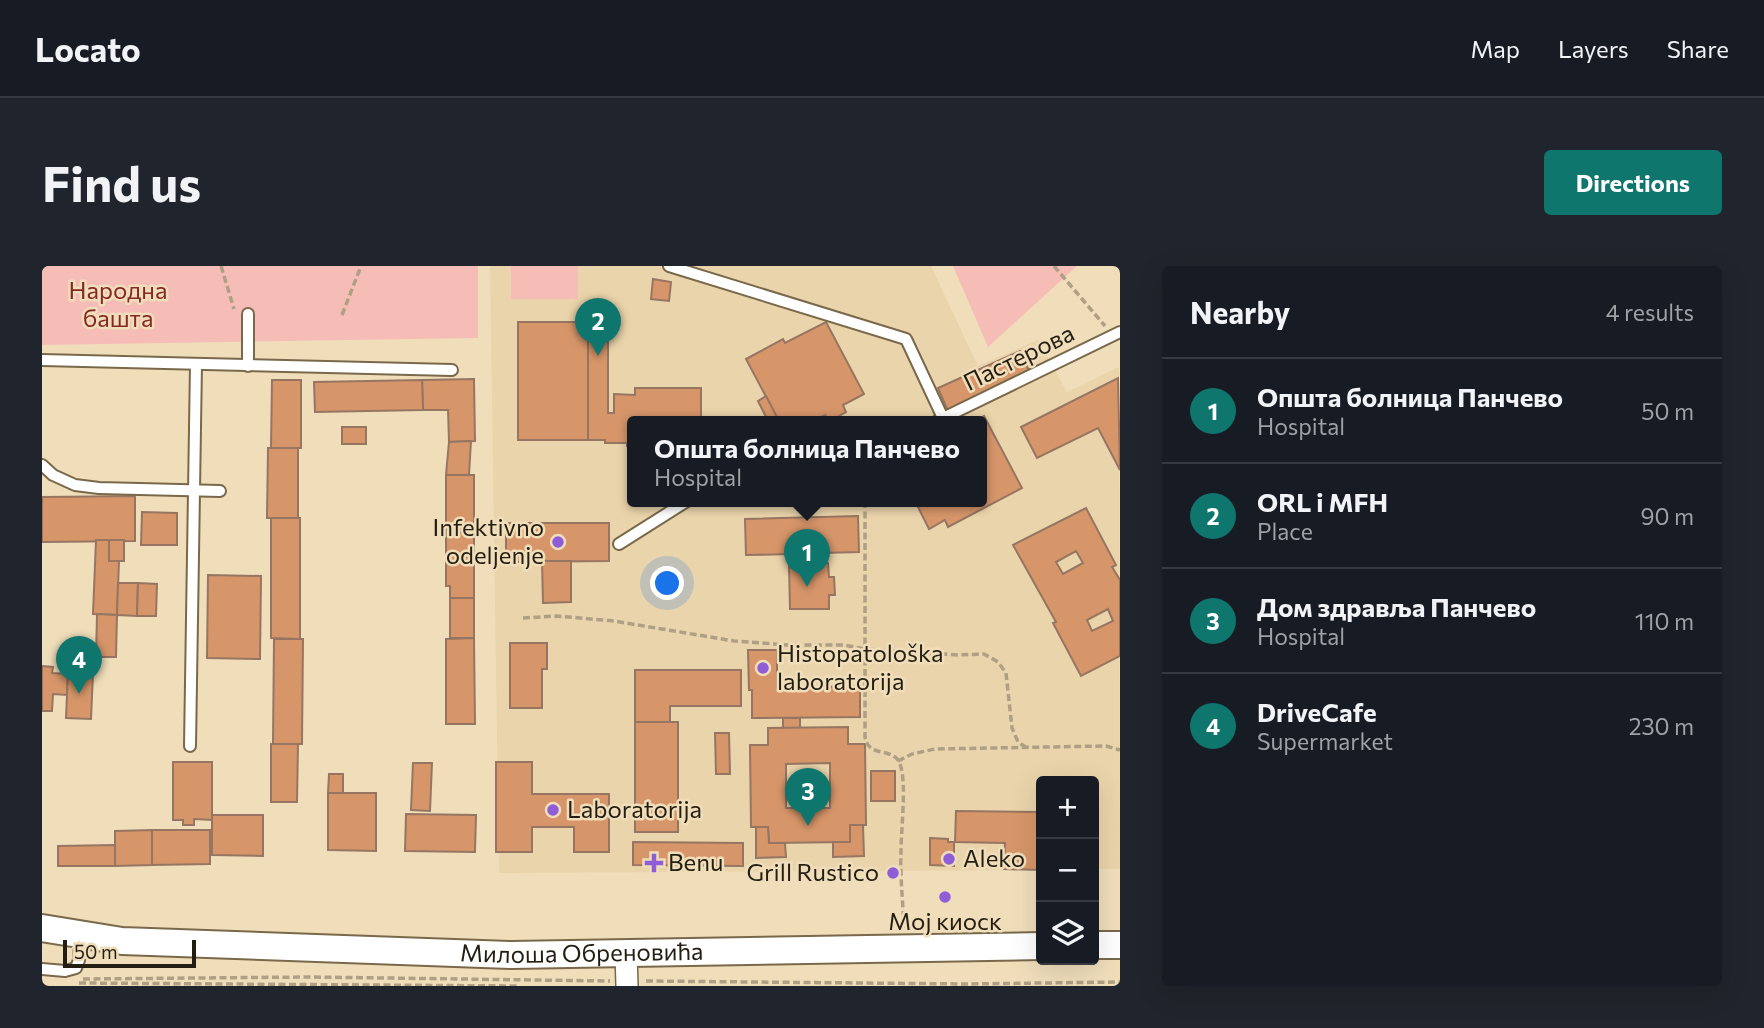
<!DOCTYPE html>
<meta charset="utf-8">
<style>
:root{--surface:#171b24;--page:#20242c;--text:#f1f3f6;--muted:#9ea1a6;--line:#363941;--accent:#0f766e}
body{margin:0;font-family:Commissioner,sans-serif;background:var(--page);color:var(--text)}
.controls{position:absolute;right:21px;bottom:21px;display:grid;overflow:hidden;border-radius:7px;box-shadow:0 7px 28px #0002}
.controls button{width:63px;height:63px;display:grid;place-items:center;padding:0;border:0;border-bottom:2px solid var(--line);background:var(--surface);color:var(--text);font:35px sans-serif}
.scale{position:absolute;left:21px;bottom:18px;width:133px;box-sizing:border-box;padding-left:7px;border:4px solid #241d11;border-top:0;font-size:19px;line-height:24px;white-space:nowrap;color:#241d11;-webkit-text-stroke:5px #f0debb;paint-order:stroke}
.you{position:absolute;left:626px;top:318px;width:24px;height:24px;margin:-18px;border:5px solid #fff;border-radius:50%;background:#1a73e8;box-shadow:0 0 0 10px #1a73e833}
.badge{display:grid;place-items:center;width:46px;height:46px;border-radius:50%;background:var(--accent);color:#fff;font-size:23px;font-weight:700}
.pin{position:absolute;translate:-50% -58px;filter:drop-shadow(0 2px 4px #0008)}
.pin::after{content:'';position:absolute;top:37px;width:24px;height:21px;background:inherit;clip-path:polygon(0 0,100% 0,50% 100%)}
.popup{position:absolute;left:585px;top:150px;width:360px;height:91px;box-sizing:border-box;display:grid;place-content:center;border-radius:7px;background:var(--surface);filter:drop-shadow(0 2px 5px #0005);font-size:23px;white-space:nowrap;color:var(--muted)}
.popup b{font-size:26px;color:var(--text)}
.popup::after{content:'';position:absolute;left:50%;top:100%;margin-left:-14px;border:14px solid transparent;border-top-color:var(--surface)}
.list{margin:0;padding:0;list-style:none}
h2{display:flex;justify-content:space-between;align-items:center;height:91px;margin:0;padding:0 28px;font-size:30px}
h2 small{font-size:23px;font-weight:400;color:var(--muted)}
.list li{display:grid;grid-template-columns:46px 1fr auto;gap:21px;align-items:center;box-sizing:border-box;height:105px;padding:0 28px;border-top:2px solid var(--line)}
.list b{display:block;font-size:26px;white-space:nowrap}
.list p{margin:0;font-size:23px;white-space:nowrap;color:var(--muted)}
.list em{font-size:23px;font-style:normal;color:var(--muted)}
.icon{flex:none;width:38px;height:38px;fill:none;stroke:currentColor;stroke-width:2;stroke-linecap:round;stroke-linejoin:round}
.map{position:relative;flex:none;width:1078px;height:720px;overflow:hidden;border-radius:7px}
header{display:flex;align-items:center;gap:42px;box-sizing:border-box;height:98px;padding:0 35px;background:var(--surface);border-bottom:2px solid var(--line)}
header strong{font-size:33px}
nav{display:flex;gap:38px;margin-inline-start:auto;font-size:24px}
.intro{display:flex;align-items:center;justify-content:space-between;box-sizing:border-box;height:168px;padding:0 42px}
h1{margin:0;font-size:49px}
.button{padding:18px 32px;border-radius:7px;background:var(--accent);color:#fff;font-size:24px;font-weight:700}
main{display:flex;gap:42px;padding:0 42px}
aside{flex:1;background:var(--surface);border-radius:7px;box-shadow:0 7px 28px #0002}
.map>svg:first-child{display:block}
</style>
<header>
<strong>Locato</strong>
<nav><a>Map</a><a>Layers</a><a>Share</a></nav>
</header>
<div class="intro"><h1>Find us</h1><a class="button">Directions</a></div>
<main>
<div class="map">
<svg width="1078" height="720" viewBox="0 0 1078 720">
<rect width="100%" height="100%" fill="#f0debb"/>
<path fill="#ead4ab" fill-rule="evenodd" d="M448 0H889L936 100 996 74 1025 126 1077 101 1078 603H1052V515H999V604L457 607ZM590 155H940V235H590Z"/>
<g fill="#f6bdb7">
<polygon points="0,0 436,0 436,72 0,79"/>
<rect x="469" y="0" width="67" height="33"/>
<polygon points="911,0 1035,0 946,81"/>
</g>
<g fill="#d7966a" stroke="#967662" stroke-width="2" fill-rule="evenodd">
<polygon points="611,13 629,16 627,35 609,33"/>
<rect x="476" y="56" width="70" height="118"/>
<polygon points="784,56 822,128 801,139 804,146 788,155 783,149 771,155 737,155 704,93 741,73 743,77"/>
<polygon points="546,58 566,58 566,147 572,147 572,128 593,129 593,122 659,122 659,155 590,155 590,180 585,180 585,177 563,177 563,174 546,174"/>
<polygon points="978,85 988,107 906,145 896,122"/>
<polygon points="1076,112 1078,204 1056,162 995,192 979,161"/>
<polygon points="432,113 433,175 407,176 406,144 381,144 380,114"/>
<polygon points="230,114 259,114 259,182 229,182"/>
<polygon points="380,114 381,144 273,146 272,116"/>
<polygon points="724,130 737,155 726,155 716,135"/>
<polygon points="942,150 980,222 906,261 903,254 887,263 873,235 940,235 940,155 934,155"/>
<rect x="300" y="161" width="24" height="17"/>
<polygon points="429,175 427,209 404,209 407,176"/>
<polygon points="226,182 256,182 256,252 225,252"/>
<rect x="404" y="209" width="28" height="58"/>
<polygon points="93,230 93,275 0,276 0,231"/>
<path d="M1044 242 1074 299 1070 301 1078 314V390L1039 410 1011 357 1014 356 971 279ZM1034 285 1041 297 1021 308 1014 296ZM1066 343 1071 355 1050 365 1045 354Z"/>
<polygon points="100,246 135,247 135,279 99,279"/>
<polygon points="816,250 817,286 779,287 779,282 752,283 752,288 704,289 703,253"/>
<polygon points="229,252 258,252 258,373 229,372"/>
<polygon points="464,257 567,257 567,295 464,296"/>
<polygon points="404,267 432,267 432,332 408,332 408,320 404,320"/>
<polygon points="54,274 67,274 67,295 77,295 75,349 51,348"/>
<rect x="67" y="274" width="15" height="21"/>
<polygon points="500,295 529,295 529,336 501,337"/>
<polygon points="786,297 787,311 792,311 793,329 787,329 787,343 748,343 747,298"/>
<polygon points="166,309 219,310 218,393 165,392"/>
<polygon points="76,317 96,317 95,350 75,349"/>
<polygon points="96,317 115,318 114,350 95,350"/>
<rect x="408" y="332" width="24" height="40"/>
<polygon points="55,348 75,349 74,391 54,391"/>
<polygon points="432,372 433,458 404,458 404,373"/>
<polygon points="232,373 261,373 260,478 231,478"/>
<polygon points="468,377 505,377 505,403 500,403 500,442 468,442"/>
<polygon points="706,384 735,384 735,422 818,420 818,451 710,452 710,424 707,424"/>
<polygon points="0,400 11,401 10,407 26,408 25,429 11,428 10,445 0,445"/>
<polygon points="593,404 699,404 699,440 628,440 628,456 593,456"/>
<polygon points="26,406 51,407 49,453 24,452"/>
<rect x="741" y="452" width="17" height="10"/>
<rect x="593" y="456" width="43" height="110"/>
<path d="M806 461V478H823L824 559H808V576L727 577 726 561H709L708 479H726V462ZM788 497V542H744V498Z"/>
<polygon points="673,467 687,467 688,508 674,508"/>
<polygon points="229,478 256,478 255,536 229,536"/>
<polygon points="131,496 170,496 170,554 152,553 152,559 141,559 141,554 131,554"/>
<polygon points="454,496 490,496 490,528 567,528 567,586 532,586 532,561 490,561 490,586 454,586"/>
<polygon points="371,497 390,497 388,545 369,544"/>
<rect x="829" y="505" width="24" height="30"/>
<polygon points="287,508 301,508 301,527 286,527"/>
<polygon points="286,527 334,527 334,585 286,584"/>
<polygon points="914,545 999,546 997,604 962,603 963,577 913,576"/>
<polygon points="364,548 434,549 433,586 363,585"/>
<polygon points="170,549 221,549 221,590 170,589"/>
<polygon points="808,559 821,559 822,590 791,591 791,576 808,576"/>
<polygon points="714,561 726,561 727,577 743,577 744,591 714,592"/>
<polygon points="110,564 110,599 73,600 73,565"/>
<polygon points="110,564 168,564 168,598 110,599"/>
<polygon points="888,572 906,573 906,576 912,576 912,600 888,599"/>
<polygon points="591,576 701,577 701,600 591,599"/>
<polygon points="73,579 73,600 16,600 16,580"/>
</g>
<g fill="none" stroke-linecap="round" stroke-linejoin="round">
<g stroke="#79694a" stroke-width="14">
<g id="service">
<polyline points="627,0 864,73 901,152"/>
<polyline points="206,48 206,100"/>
<polyline points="0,94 410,104"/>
<polyline points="895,155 1078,66"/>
<polyline points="0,199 11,209 33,219 57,222 178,225"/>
<polyline points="577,278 645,235"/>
<polyline points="148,480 154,98"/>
<polyline points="0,703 23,705 34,702 37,694 38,679"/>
</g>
</g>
<g stroke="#79694a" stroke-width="24">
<polyline id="minor" points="584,687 585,720"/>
</g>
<g stroke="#79694a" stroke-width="30">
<g id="tertiary">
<path id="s1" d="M0 662 80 675 469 689 999 680"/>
<polyline points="1052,679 1078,679"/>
</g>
</g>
<g stroke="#afa085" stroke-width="3.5" stroke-dasharray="7 3.5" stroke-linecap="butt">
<polyline points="179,0 192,43"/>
<polyline points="1012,0 1063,60"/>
<polyline points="300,49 319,0"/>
<path d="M823 235V470C825 493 852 480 858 498 865 517 859 563 859 586 858 611 861 637 862 662"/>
<polyline points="481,352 515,350 572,355 692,375 746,379 802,379 823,383 916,389 942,388 956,396 964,407 970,462 976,476 985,482"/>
<polyline points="856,495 870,488 893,483 1064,480 1078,484"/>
<polyline points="41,713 269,711 568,715"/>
<polyline points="604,715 924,718 1078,716"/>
<polyline points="37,717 477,720"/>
</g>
<use href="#service" stroke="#fff" stroke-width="10"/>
<use href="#minor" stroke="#fff" stroke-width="21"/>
<use href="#tertiary" stroke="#fff" stroke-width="26"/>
</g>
<g fill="#8f5ed7" stroke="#f0debb" stroke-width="2.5">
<circle cx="516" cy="276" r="7"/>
<circle cx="721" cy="402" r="7"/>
<circle cx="511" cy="544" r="7"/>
<circle cx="907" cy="593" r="7"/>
<path d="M608.5 586.5h7v7h7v7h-7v7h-7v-7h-7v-7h7z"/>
<circle cx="851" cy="607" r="7"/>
<circle cx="903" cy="631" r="7"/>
</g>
<g text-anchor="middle" stroke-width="5" stroke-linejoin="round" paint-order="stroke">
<g font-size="24" fill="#862826" stroke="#f0debb">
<text x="76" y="33">Народна<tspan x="76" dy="28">башта</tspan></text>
</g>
<g font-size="24" fill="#241d11" stroke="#f0debb">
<text transform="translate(977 92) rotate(-26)" y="8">Пастерова</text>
<text dy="8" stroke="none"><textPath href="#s1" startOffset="541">Милоша Обреновића</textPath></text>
</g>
<g font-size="24" fill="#241d11" stroke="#f0debb" text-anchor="start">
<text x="502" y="270" text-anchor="end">Infektivno<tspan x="502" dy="28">odeljenje</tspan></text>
<text x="735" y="396">Histopatološka<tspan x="735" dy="28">laboratorija</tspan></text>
<text x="525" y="552">Laboratorija</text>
<text x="921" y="601">Aleko</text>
<text x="626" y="605">Benu</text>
<text x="837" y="615" text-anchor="end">Grill Rustico</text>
<text x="903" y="664" text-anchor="middle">Мој киоск</text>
</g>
</g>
</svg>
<div class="controls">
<button>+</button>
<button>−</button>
<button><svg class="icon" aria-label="layers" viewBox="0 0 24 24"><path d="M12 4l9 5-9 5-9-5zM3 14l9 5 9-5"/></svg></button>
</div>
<div class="scale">50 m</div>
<div class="you"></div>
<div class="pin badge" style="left:765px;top:321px">1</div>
<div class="popup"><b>Општа болница Панчево</b>Hospital</div>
<div class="pin badge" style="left:556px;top:90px">2</div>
<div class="pin badge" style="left:766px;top:560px">3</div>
<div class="pin badge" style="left:37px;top:428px">4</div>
</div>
<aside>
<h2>Nearby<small>4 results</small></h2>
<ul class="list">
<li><span class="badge">1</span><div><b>Општа болница Панчево</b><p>Hospital</p></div><em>50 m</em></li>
<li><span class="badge">2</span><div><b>ORL i MFH</b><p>Place</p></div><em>90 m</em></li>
<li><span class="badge">3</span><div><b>Дом здравља Панчево</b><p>Hospital</p></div><em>110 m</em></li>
<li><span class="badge">4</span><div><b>DriveCafe</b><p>Supermarket</p></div><em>230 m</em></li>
</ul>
</aside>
</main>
